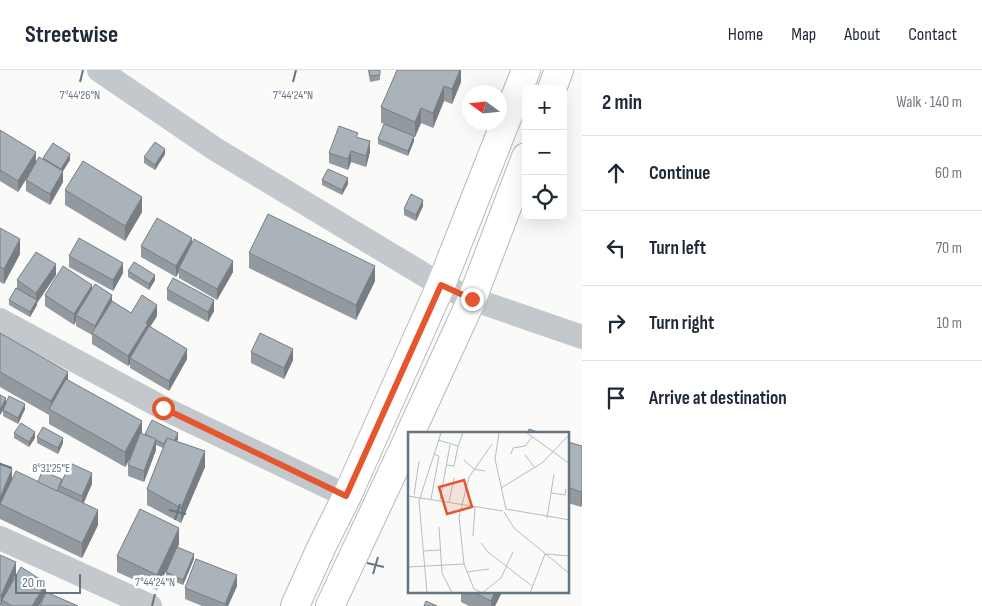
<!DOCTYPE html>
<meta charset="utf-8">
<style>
:root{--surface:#fff;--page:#f2f2f3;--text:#1f2937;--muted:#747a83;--line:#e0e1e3}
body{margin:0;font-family:"Sofia Sans Condensed",sans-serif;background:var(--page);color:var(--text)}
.controls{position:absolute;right:15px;top:15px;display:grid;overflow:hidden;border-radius:8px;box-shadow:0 5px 20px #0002}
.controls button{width:45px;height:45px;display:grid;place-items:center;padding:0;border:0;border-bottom:1px solid var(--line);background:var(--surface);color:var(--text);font:25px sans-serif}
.compass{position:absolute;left:462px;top:15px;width:45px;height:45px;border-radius:50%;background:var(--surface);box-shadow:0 5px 20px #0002;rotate:285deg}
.scale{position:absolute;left:15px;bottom:12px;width:66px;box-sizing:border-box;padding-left:5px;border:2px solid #657683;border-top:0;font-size:14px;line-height:18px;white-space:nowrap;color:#657683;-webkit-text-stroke:4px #fff;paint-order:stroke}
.stop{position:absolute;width:15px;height:15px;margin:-11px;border:4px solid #e4572e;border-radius:50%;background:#fff}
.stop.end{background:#e4572e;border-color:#fff;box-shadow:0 1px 5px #0008}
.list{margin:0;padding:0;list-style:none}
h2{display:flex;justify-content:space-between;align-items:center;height:65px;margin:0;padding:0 20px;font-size:21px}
h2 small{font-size:16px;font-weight:400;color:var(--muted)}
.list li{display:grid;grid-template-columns:32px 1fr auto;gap:15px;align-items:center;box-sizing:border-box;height:75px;padding:0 20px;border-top:1px solid var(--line)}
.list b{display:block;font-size:19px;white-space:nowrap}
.list em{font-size:16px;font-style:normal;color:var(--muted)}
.icon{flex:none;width:28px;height:28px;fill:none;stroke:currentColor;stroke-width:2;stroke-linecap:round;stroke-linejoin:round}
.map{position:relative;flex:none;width:582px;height:536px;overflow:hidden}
header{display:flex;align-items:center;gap:30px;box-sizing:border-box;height:70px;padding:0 25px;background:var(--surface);border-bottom:1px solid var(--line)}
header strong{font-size:24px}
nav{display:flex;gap:28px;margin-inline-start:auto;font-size:18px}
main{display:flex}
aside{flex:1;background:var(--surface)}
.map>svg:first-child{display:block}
</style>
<header>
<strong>Streetwise</strong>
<nav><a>Home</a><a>Map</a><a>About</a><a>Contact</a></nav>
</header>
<main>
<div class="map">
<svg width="582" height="536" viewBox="0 0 582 536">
<rect width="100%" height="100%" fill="#fafaf8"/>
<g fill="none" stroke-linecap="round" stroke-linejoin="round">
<g stroke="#b5babe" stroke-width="30">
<g id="primary">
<polyline points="552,19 559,0"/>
<polyline points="410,364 472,229 526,87"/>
<polyline points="295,536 321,478 347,426 441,215 526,0"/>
<polyline points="330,536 410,365"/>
</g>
</g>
<g stroke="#c3c8cc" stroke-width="24">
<polyline points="99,0 215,79 441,215 472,229 582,267"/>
<polyline points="0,250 163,338 347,426"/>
<polyline points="0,468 150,536"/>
</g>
<use href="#primary" stroke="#fff" stroke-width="28"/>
</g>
<g fill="#929a9f">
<polygon points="368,0 380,0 380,10 370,12"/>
<polygon points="461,0 461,12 452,34 444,31 433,58 421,53 415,67 414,67 414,71 408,86 378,74 378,69 385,54 381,53 381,37"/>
<polygon points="0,60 36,93 43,89 43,88 70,90 63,101 63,112 50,135 26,121 26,110 31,102 18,122 0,111"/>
<polygon points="358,68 370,82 366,97 351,92 348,100 329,93 329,83"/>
<polygon points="165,84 155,100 144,93 144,87"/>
<polygon points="322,110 348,114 342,125 322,115"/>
<polygon points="65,120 142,142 125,171 65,135"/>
<polygon points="423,136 416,151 404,145 404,139"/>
<polygon points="0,158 20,184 4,214 0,212"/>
<polygon points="192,173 233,202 217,230 179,208 179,202 176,207 141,187 141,176"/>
<polygon points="249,183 375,211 356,250 249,198"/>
<polygon points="69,186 123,203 113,221 69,197"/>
<polygon points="128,201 155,210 149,220 128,207"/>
<polygon points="56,205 37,233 37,235 30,247 9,235 9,230 17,218 17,210"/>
<polygon points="92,219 131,243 157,246 150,257 187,289 169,321 130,298 130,294 128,296 92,274 92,265 76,256 76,251 74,255 45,236 45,225"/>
<polygon points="167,219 214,241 208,252 167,230"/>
<polygon points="0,263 68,310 142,364 145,365 145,364 178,369 176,372 205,397 181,453 147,435 147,419 163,378 156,375 156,380 144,412 128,406 128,395 131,388 125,397 49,354 49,345 0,317"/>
<polygon points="251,282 293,290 284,309 251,293"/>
<polygon points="0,325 6,332 25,339 18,354 3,346 3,341 0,345"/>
<polygon points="14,363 35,368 29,377 14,368"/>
<polygon points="37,367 63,373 58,384 37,373"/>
<polygon points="568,372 582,376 581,437 568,433"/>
<polygon points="0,393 12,408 38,412 62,411 92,414 83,433 98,455 82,488 0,449"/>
<polygon points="179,474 178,477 194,489 183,515 166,508 166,502 168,497 157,520 117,502 117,486"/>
<polygon points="0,485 16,503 10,516 42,530 39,536 2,536 2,534 1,536 0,536"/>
<polygon points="237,516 228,536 202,536 185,529 185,518"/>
<polygon points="461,522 502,522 495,536 469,536 461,532"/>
</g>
<g fill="#777d82">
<polygon points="460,0 461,0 461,12 452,34 452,19"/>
<polygon points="444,16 444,31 433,58 433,43"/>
<polygon points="421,38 421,53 415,67 415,52"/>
<polygon points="414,66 414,71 408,86 408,81"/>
<polygon points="370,71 370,82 366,97 366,86"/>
<polygon points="165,79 165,84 155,100 155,95"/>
<polygon points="351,81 351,92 348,100 348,89"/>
<polygon points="36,82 36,93 18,122 18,111"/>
<polygon points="70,84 70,90 63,101 63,112 50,135 50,124 61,99"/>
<polygon points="348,108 348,114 342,125 342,120"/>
<polygon points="142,127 142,142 125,171 125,156"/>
<polygon points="423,130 423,136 416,151 416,145"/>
<polygon points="192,168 192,178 179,198 179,202 176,207 176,196"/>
<polygon points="20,169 20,184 4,214 4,199"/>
<polygon points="233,191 233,202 217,230 217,219"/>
<polygon points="123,193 123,203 113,221 113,210"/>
<polygon points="56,194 56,205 37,233 37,235 30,247 30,242 36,230 36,223"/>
<polygon points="375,196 375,211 356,250 356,235"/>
<polygon points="155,205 155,210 149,220 149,214"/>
<polygon points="92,215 92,226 76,245 76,251 74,255 74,244"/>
<polygon points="112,225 112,236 95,265 95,256"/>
<polygon points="214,230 214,241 208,252 208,242"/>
<polygon points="157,235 157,246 130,288 130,294 128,296 128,286 146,253"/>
<polygon points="187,279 187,289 169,321 169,311"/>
<polygon points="293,279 293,290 284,309 284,298"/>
<polygon points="68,302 68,317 51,340 51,331"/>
<polygon points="6,328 6,333 0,345 0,340"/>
<polygon points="25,334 25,339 18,354 18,348"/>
<polygon points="142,351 142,367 125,397 125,382"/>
<polygon points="35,362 35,368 29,377 29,372"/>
<polygon points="178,363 178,369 171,383 171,377"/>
<polygon points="63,368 63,373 58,384 58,378"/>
<polygon points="156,369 156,380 144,412 144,401"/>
<polygon points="205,381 205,397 181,453 181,438"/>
<polygon points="12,399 12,409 0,434 0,439 0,428"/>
<polygon points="92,403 92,414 82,437 82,426"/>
<polygon points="582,420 582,435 581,437 581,422"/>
<polygon points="98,440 98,455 82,488 82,473"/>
<polygon points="179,458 179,474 157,520 157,505"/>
<polygon points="194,484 194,489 183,515 183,510"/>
<polygon points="16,492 16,503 4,531 2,530 2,534 1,536 1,526"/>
<polygon points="237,505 237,516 228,536 225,536"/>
<polygon points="46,513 46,523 39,536 32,536"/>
<polygon points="495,522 502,522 495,536 491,536 491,531"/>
</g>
<g fill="#aab3b9" stroke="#777d82">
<polygon points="369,0 380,0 380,5 370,6"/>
<polygon points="397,0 460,0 452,19 444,16 433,43 421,38 415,52 381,37"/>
<polygon points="384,54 414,66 408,81 378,69"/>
<polygon points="339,56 358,63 356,67 370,71 366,86 351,81 348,89 329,83"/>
<polygon points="0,60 36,82 18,111 0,100"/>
<polygon points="155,72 165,79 155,95 144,87"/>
<polygon points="53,73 70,84 61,99 43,88"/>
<polygon points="39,87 63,101 50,124 26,110"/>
<polygon points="83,91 142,127 125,156 65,120"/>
<polygon points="328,99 348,108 342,120 322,110"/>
<polygon points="411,124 423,130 416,145 404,139"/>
<polygon points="268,144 375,196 356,235 249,183"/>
<polygon points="157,148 192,168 176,196 141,176"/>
<polygon points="0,158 20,169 4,199 0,197"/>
<polygon points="79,168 123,193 113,210 69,186"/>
<polygon points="194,169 233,191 217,219 179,198"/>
<polygon points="36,182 56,194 36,223 17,210"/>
<polygon points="134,192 155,205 149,214 128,201"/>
<polygon points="63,196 92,215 74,244 45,225"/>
<polygon points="173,208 214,230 208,242 167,219"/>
<polygon points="95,214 112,225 95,256 76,245"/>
<polygon points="16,218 37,230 30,242 9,230"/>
<polygon points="142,225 157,235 146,253 148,254 128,286 92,263 112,231 131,243"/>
<polygon points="149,256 187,279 169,311 130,288"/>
<polygon points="0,263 68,302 51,331 0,302"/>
<polygon points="260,263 293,279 284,298 251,282"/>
<polygon points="66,309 142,351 125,382 49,339"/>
<polygon points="0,325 6,328 0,340"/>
<polygon points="9,326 25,334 18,348 3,340"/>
<polygon points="152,350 178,363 174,371 167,368 164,374 145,364"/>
<polygon points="21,353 35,362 29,372 14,363"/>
<polygon points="43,357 63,368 58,378 37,367"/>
<polygon points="529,359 543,364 528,364"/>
<polygon points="140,363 156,369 144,401 128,395"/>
<polygon points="167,368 205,381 181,438 147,419"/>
<polygon points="568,372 582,376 582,420 581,422 568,417"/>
<polygon points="0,393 12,399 0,428"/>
<polygon points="70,393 92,403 82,426 60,416"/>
<polygon points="16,401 98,440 82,473 0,434"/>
<polygon points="42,401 62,409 57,421 38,412"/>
<polygon points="140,439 179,458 157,505 117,486"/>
<polygon points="177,477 194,484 183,510 166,502"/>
<polygon points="0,485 16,492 1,526 0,526"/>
<polygon points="196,489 237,505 225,534 185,518"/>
<polygon points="21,497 46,513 32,536 12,536 2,530"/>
<polygon points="46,522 78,536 40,536"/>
<polygon points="473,522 495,522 491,531"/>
<polygon points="426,531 437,536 424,536"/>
</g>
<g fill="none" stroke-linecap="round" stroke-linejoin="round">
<polyline stroke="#e4572e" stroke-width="6" points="163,338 346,426 441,215 472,229"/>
</g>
<path fill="none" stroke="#657683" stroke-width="2" d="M80 12 83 0M293 12 296 0M0 394 12 398M169 440 186 444M175 450 180 434M367 493 384 497M373 504 378 487M152 536 155 524"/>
<g transform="translate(408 362)">
<rect width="161" height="161" fill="#fafaf8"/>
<path fill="none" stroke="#b5bdc2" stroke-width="1" d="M91 1 87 27 98 77M119 1 162 32M30 8 50 14 55 1M103 22 105 16 117 14 124 5M117 23 127 36M56 28 66 37 77 39M38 33 46 34 50 14M93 56 134 31 162 2M143 61 157 63 158 57M6 63 11 29M0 64 95 79M23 67 31 24 26 22M32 68 42 13M41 70 46 46M98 77 162 88M96 80 106 96 162 142M139 86 146 42M31 95 34 141 44 161M65 104 67 75M73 111 80 120 124 154M16 119 32 118M0 135 56 132M59 140 81 137M19 161 11 69 33 1M74 161 66 157 56 132 51 85 61 45 84 12M74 161 93 146 105 120M122 161 137 122 162 124"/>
<path fill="#e4572e" fill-opacity="0.15" stroke="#e4572e" stroke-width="2.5" d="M56 48 64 75 39 82 31 55Z"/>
<rect width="161" height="161" fill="none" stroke="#657683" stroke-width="2.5"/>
</g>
<g font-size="12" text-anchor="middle" fill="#657683" stroke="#fff" stroke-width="5" stroke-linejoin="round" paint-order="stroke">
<text x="80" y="29">7°44'26"N</text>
<text x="293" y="29">7°44'24"N</text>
<text x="51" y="402">8°31'25"E</text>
<text x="155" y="516">7°44'24"N</text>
</g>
</svg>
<div class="controls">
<button>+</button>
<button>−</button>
<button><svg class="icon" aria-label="locate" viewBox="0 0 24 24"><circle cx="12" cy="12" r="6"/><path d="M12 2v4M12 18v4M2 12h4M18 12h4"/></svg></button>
</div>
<svg class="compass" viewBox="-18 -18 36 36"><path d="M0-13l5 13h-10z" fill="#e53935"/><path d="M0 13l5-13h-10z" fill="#747a83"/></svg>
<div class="scale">20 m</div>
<div class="stop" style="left:163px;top:338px"></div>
<div class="stop end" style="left:472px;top:229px"></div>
</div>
<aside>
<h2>2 min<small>Walk · 140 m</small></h2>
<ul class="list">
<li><svg class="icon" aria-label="ahead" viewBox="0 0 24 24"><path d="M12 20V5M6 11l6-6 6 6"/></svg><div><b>Continue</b></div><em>60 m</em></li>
<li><svg class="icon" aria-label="left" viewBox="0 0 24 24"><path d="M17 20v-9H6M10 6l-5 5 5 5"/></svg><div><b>Turn left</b></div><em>70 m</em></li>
<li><svg class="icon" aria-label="right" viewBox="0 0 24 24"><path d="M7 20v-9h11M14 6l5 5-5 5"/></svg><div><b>Turn right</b></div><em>10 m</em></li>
<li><svg class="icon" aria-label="arrive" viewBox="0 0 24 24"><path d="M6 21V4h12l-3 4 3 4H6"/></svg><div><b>Arrive at destination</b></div></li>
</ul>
</aside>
</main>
